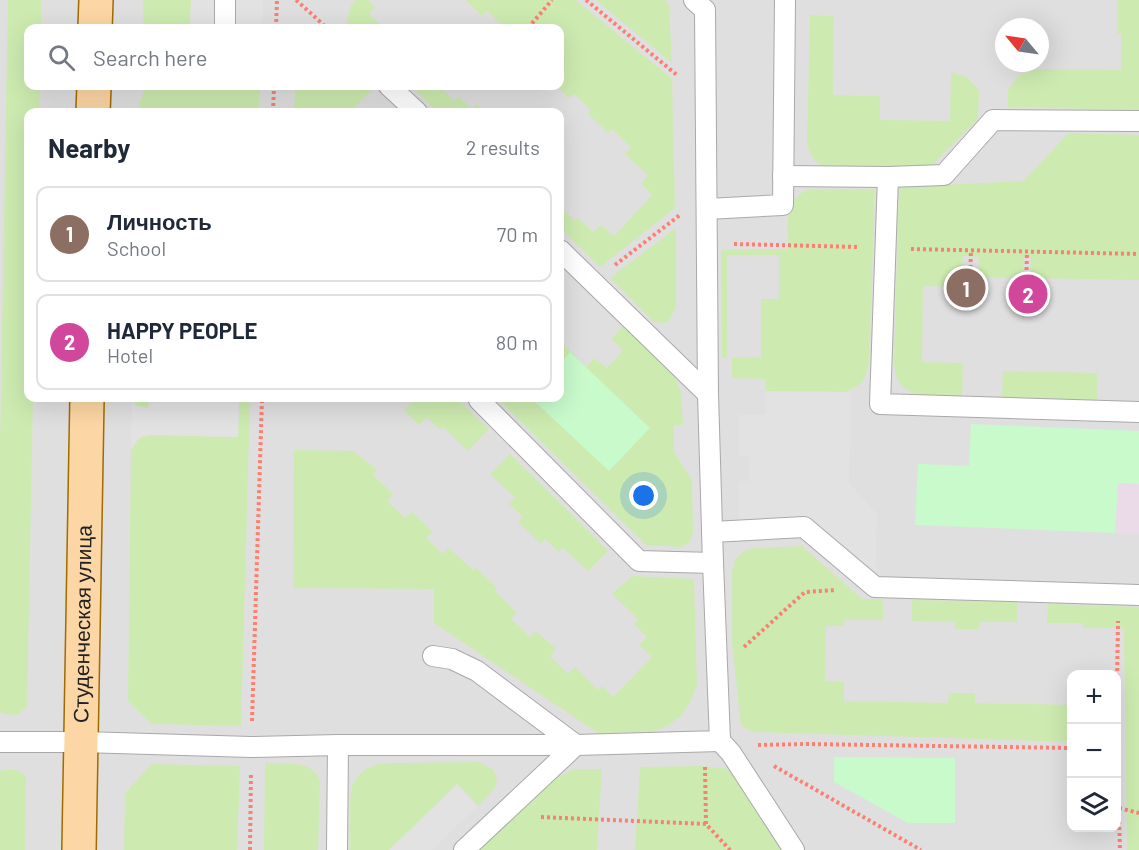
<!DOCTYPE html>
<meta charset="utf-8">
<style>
:root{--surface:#fff;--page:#f6f6f7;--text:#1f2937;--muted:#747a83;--line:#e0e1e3;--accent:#2563eb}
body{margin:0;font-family:Barlow,sans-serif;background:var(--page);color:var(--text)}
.controls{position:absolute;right:18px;bottom:18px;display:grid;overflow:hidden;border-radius:12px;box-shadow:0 6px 24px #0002}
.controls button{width:54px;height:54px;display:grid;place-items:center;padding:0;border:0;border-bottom:2px solid var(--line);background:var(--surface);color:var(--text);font:30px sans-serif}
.compass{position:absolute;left:995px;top:18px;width:54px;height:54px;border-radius:50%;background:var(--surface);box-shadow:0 6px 24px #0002;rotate:299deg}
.you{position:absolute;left:644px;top:496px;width:21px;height:21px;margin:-15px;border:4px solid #fff;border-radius:50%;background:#1a73e8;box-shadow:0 0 0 9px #1a73e833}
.badge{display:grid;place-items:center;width:39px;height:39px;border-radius:50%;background:var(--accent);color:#fff;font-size:20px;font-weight:700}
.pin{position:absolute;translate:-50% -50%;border:3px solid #fff;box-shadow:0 2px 6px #0006}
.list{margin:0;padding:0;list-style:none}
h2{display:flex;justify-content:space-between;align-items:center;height:78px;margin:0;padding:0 24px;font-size:26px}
h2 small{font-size:20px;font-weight:400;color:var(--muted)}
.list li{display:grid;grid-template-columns:39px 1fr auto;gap:18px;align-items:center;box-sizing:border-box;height:96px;margin:0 12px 12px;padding:0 12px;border:2px solid var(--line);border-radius:12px}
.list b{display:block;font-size:22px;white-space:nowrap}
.list p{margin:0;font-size:20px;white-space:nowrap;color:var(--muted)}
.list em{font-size:20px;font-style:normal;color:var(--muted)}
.icon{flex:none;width:33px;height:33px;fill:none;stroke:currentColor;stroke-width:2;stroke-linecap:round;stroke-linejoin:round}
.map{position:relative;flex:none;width:1139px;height:850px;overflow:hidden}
.search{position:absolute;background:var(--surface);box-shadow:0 6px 24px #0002;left:24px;top:24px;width:540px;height:66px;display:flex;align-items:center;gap:15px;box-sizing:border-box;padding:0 21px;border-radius:12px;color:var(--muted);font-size:22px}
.panel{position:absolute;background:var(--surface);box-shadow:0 6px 24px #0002;left:24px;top:108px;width:540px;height:294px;border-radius:12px}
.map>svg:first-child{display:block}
</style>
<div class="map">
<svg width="1139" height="850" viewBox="0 0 1139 850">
<rect width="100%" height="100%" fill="#f2efe9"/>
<path fill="#e0dfdf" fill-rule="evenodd" d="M0 0H1139V850H0ZM1004 27H1040V63H1004ZM28 28H560V86H28ZM28 112H560V398H28ZM1072 674H1116V828H1072Z"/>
<polygon fill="#ebdbe8" points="1118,483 1139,484 1139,534 1115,533"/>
<g fill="#cdebb0">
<polygon points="8,0 41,0 41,28 28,28 28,86 40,86 39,112 28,112 28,398 33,398 27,707 17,715 4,714 0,712 0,444"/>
<polygon points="143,0 191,0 190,28 147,28 143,19"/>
<polygon points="356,0 368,0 375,7 369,14 382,26 380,28 338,28 346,25 351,5"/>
<polygon points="466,0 576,0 672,79 675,208 600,267 560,228 560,206 575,221 578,218 593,232 601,225 614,236 652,195 641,183 648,175 625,154 631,147 612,129 608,133 588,114 591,110 574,94 569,98 556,86 560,86 560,28 505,28 487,11 482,16"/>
<polygon points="596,0 665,0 669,4 672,63"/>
<polygon points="1117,0 1139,0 1139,110 1008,107 1008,90 1018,76 1036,69 1121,70 1121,34 1117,33"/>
<path d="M810 15 834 16 833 95 880 96V120L950 121 951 72 967 77 979 91 978 119 931 166 829 170C816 163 810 159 807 143Z"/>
<polygon points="146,86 260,86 259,112 138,112 138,107"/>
<polygon points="295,86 376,86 349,112 294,112"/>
<polygon points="421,86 438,86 454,101 459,97 472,109 477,104 485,112 438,112 416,91"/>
<path d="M1069 133 1139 135V280L1030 278 1031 258H1024L1023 278 978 277 979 257 963 256 961 287 923 286 922 362 963 363 962 396C941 396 906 401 897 378 895 373 895 368 894 363L899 187 1023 181Z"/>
<path d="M808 189H875L869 362C866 380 862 386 844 392L766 391V379L732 378V358L761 357V299H779V255H727V358H722L721 250 788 249C788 224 782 202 808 189Z"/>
<polygon points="676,228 676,308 667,323 654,322 610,278"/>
<polygon points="623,326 674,376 681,391 683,425 674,425 674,452 692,480 693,533 689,543 681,547 646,545 497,398 560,398 560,341 586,367 594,358 607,368 623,350 611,339"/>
<polygon points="1003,371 1097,373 1097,400 1002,397"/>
<polygon points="132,398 149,398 149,409 137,406 132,400"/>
<polygon points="239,398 250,398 241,726 152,724 128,701 131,450 139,438 149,435 238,437"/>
<polygon points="415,398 417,398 423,403 429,398 456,398 489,429 468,451 443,427 440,430 427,417 419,425 404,410"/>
<polygon points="294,450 354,451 377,470 373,475 393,494 387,501 405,518 412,512 432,531 426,538 443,554 449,548 473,570 476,568 497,588 495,591 517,613 511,619 530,637 536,631 556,649 550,656 568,674 575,667 598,690 602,686 613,697 652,657 639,645 647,637 634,624 638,619 612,594 632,576 694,579 697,684 691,701 681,716 667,726 651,732 598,733 434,623 434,589 293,588"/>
<polygon points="510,454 608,551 588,571 563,548 559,552 545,539 541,544 518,522 523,517 509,504 515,498 490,474"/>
<polygon points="802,546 862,599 883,599 883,620 844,620 844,626 826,626 825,681 844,682 844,701 948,703 949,693 975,693 975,703 1071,705 1071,742 753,732 741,726 732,644 732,572 735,560 744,551 755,548"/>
<polygon points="912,600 1017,602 1017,622 979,622 979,629 955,629 955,622 912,621"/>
<polygon points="1048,604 1139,607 1139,850 1127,850 1124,628 1083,628 1083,623 1047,623"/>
<polygon points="479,762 492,769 497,777 495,788 478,806 457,785 389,850 350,850 350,800 352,785 358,776 366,769 378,764 393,763"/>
<path d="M265 763C285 764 311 759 320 780L318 850H264Z"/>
<polygon points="152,764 240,766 237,850 124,850 125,793"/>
<polygon points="699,766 723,768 735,773 783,850 635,850 640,767"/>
<polygon points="574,769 602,769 597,850 478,850 547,785 558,777"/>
<polygon points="3,770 16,770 26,776 25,850 0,850 0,772"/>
</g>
<g fill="#c8facc">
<polygon points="570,352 650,428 609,471 531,398 560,398 560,364"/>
<polygon points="971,424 1139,431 1139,484 1118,483 1115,533 915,525 918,464 969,466"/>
<polygon points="834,757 955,758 955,823 908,823 834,782"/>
</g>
<g fill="#e2e2e2">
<polygon points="191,0 263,0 262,28 190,28"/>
<polygon points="766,391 851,392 849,483 877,514 875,587 804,527 739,531 739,481 749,481 749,457 739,456 739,415 766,415"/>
<polygon points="149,398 239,398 238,437 149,435 139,438 131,450 132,400 137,406 148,408"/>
<polygon points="457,784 478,806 432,850 389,850"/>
</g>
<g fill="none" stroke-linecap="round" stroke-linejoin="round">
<g stroke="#a9a9a9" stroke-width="22">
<g id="lane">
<polyline points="694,0 705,10 708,394 713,563"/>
<polyline points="225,28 225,0"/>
<polyline points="389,86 417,112"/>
<polyline points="783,176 888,177 944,175 993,120 1139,121"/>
<polyline points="888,177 880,404 1139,412"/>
<polyline points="707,209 783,205 785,0"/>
<polyline points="560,250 708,394"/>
<polyline points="712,532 804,527 875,587 1139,595"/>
<polyline points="433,656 452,659 477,671 576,745 464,850"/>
<polyline points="720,741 731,753 794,850"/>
<polyline points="0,742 82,742 251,747 338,745 576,745 720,741 713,563 639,561 479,400"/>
<polyline points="337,850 338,745"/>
</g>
</g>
<g stroke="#a06b00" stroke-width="36">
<g id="primary">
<polyline points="95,28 96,0"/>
<polyline points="93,112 94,86"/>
<path id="s1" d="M79 850 87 398"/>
</g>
</g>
<g stroke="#fa8072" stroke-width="4" stroke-dasharray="3 3" stroke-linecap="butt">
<polyline points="296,0 327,28"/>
<polyline points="586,0 677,75"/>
<polyline points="276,28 277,0"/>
<polyline points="528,28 552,0"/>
<polyline points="273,112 274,86"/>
<polyline points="734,244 859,247"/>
<polyline points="911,249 1139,254"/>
<polyline points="615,265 680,215"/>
<polyline points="970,280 971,250"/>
<polyline points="1026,288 1027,252"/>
<polyline points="744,647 805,592 836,590"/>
<polyline points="252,721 262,398"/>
<polyline points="758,745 806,744 1072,748"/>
<polyline points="1116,749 1118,621"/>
<polyline points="1117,749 1120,850"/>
<polyline points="774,766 921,850"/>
<polyline points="705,767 706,824"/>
<polyline points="1119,808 1139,813"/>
<polyline points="541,817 706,824 730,850"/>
<polyline points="250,850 251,773"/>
</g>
<use href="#lane" stroke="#fff" stroke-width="20"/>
<use href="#primary" stroke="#fcd6a4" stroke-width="33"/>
</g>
<g text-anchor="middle" stroke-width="5" stroke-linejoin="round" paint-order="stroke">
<g font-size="21" fill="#222" stroke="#fff">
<text dy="7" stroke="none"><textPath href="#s1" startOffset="226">Студенческая улица</textPath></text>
</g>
</g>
</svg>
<div class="controls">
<button>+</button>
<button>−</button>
<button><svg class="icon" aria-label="layers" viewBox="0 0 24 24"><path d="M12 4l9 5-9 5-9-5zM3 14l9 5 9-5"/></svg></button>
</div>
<svg class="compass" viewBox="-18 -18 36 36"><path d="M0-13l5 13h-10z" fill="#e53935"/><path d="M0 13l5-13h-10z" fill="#747a83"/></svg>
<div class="you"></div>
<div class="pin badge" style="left:966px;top:288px;background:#8d6e63">1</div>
<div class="pin badge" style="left:1028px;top:294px;background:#d1479c">2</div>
<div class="search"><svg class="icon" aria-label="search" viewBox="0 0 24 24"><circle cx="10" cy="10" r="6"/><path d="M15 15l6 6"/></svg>Search here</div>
<section class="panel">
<h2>Nearby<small>2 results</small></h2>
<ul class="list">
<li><span class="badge" style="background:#8d6e63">1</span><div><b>Личность</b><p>School</p></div><em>70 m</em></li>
<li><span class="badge" style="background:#d1479c">2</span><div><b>HAPPY PEOPLE</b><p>Hotel</p></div><em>80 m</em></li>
</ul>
</section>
</div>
